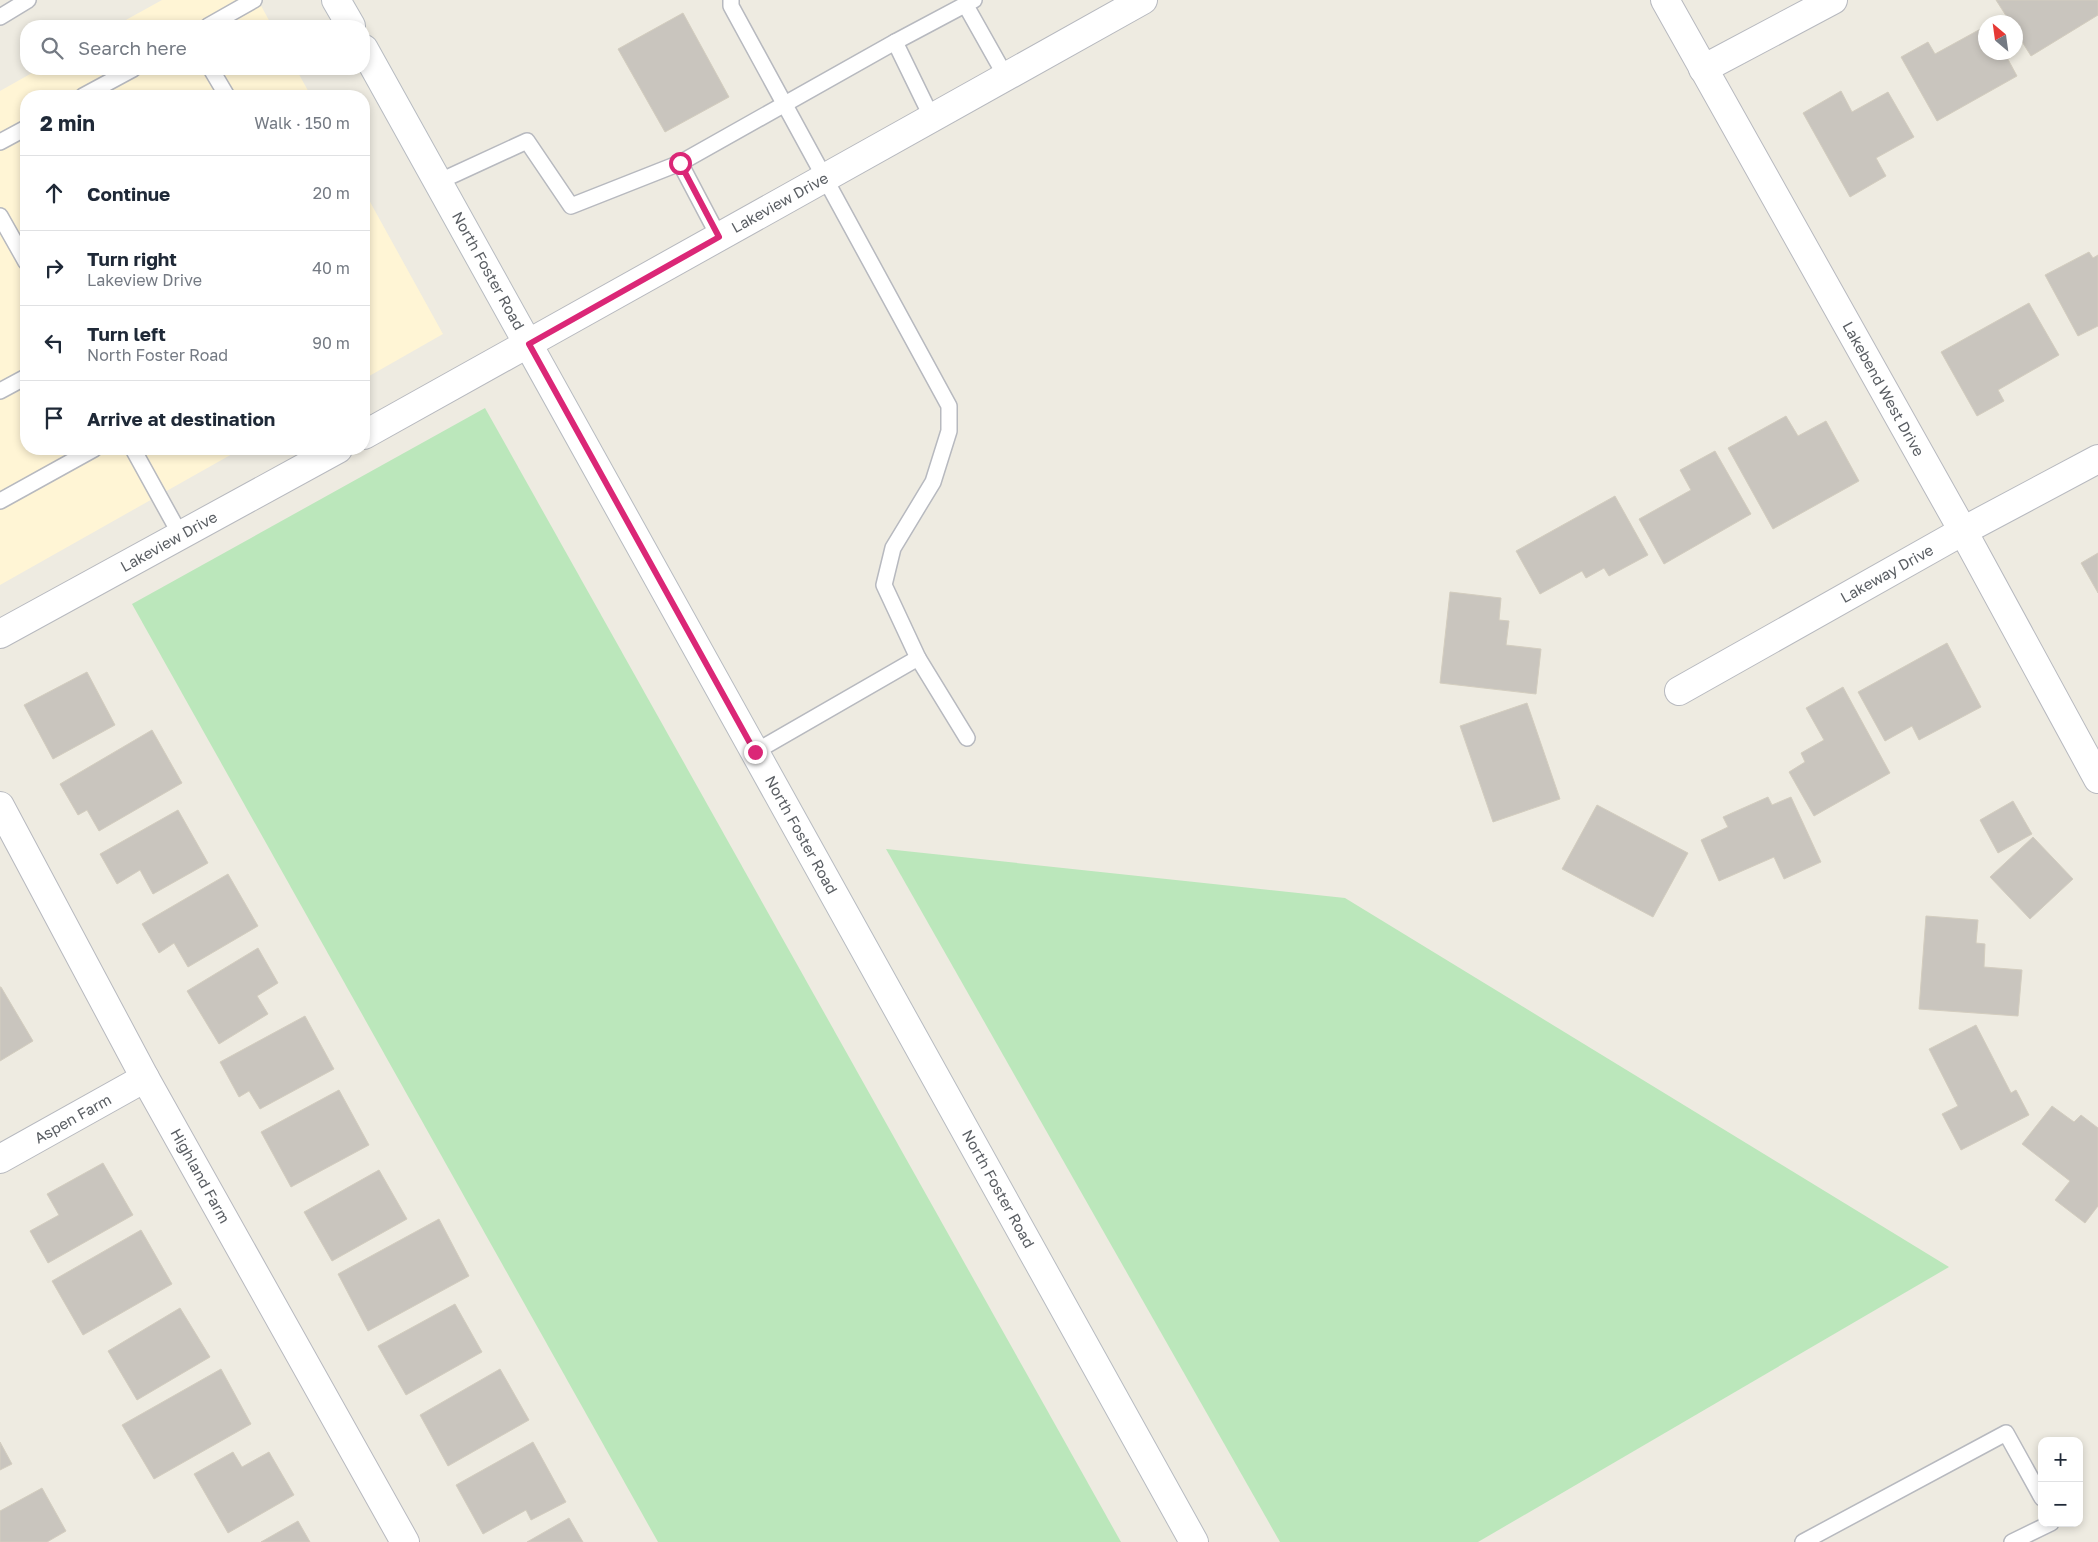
<!DOCTYPE html>
<meta charset="utf-8">
<style>
:root{--surface:#fff;--page:#f2f2f3;--text:#1f2937;--muted:#747a83;--line:#e0e1e3}
body{margin:0;font-family:"Golos Text",sans-serif;background:var(--page);color:var(--text)}
.controls{position:absolute;right:15px;bottom:15px;display:grid;overflow:hidden;border-radius:10px;box-shadow:0 2px 8px #0003}
.controls button{width:45px;height:45px;display:grid;place-items:center;padding:0;border:0;border-bottom:1px solid var(--line);background:var(--surface);color:var(--text);font:25px sans-serif}
.compass{position:absolute;left:1978px;top:15px;width:45px;height:45px;border-radius:50%;background:var(--surface);box-shadow:0 2px 8px #0003;rotate:331deg}
.stop{position:absolute;width:15px;height:15px;margin:-11px;border:4px solid #db2777;border-radius:50%;background:#fff}
.stop.end{background:#db2777;border-color:#fff;box-shadow:0 1px 5px #0008}
.list{margin:0;padding:0;list-style:none}
h2{display:flex;justify-content:space-between;align-items:center;height:65px;margin:0;padding:0 20px;font-size:21px}
h2 small{font-size:16px;font-weight:400;color:var(--muted)}
.list li{display:grid;grid-template-columns:32px 1fr auto;gap:15px;align-items:center;box-sizing:border-box;height:75px;padding:0 20px;border-top:1px solid var(--line)}
.list b{display:block;font-size:19px;white-space:nowrap}
.list p{margin:0;font-size:16px;white-space:nowrap;color:var(--muted)}
.list em{font-size:16px;font-style:normal;color:var(--muted)}
.icon{flex:none;width:28px;height:28px;fill:none;stroke:currentColor;stroke-width:2;stroke-linecap:round;stroke-linejoin:round}
.map{position:relative;flex:none;width:2098px;height:1542px;overflow:hidden}
.search{position:absolute;background:var(--surface);box-shadow:0 2px 8px #0003;left:20px;top:20px;width:350px;height:55px;display:flex;align-items:center;gap:12px;box-sizing:border-box;padding:0 18px;border-radius:20px;color:var(--muted);font-size:19px}
.panel{position:absolute;background:var(--surface);box-shadow:0 2px 8px #0003;left:20px;top:90px;width:350px;height:365px;border-radius:20px}
.map>svg:first-child{display:block}
</style>
<div class="map">
<svg width="2098" height="1542" viewBox="0 0 2098 1542">
<rect width="100%" height="100%" fill="#eeebe1"/>
<g fill="#fff5d5">
<polygon points="162,0 258,0 272,26 115,26"/>
<polygon points="39,69 296,69 311,96 26,96 26,449 241,449 0,585 0,91"/>
<polygon points="364,191 443,334 364,379"/>
</g>
<g fill="#bbe7bb">
<polygon points="485,408 1121,1542 658,1542 132,604"/>
<polygon points="886,849 1345,898 1949,1267 1478,1542 1280,1542"/>
</g>
<g fill="#c9c5be" stroke="#d3cdbf">
<polygon points="1996,0 2098,0 2098,15 2031,56 2016,32 2016,22 2010,22"/>
<polygon points="683,13 729,97 665,132 618,49"/>
<polygon points="1986,26 1986,52 2004,52 2017,76 1937,121 1901,57 1928,42 1935,54"/>
<polygon points="1841,91 1852,112 1888,92 1914,137 1876,158 1886,176 1850,197 1803,113"/>
<polygon points="2089,252 2093,258 2098,255 2098,326 2078,336 2045,275"/>
<polygon points="2029,303 2059,355 1998,390 2004,401 1977,416 1941,352"/>
<polygon points="1786,416 1798,436 1826,421 1859,481 1773,529 1728,448"/>
<polygon points="1715,451 1751,514 1664,564 1639,519 1691,490 1680,470"/>
<polygon points="1615,496 1648,555 1609,576 1604,568 1586,578 1582,571 1540,594 1516,551"/>
<polygon points="2098,553 2098,593 2081,563"/>
<polygon points="1450,592 1501,598 1499,620 1509,621 1506,645 1541,649 1536,694 1440,683"/>
<polygon points="1947,643 1981,707 1919,740 1912,726 1885,741 1858,692"/>
<polygon points="87,672 115,725 53,759 24,705"/>
<polygon points="1843,687 1890,773 1814,816 1789,772 1805,762 1801,753 1824,740 1806,708"/>
<polygon points="1527,703 1560,799 1493,822 1460,726"/>
<polygon points="152,730 182,783 99,831 87,810 78,815 60,784"/>
<polygon points="1768,797 1772,805 1791,797 1821,862 1784,879 1774,857 1719,881 1701,840 1728,827 1723,817"/>
<polygon points="2013,801 2032,834 1998,853 1980,820"/>
<polygon points="1597,805 1688,853 1653,917 1562,869"/>
<polygon points="178,810 208,863 153,894 140,870 117,884 100,854"/>
<polygon points="2033,837 2073,879 2030,919 1990,877"/>
<polygon points="228,874 258,926 188,967 174,943 159,953 142,924"/>
<polygon points="1926,916 1978,920 1976,943 1985,944 1984,967 2022,970 2018,1016 1919,1009"/>
<polygon points="258,948 278,983 257,996 268,1014 219,1044 187,991"/>
<polygon points="0,987 1,987 33,1041 0,1061"/>
<polygon points="305,1016 334,1069 260,1109 249,1091 239,1097 220,1062"/>
<polygon points="1976,1025 2011,1093 2016,1090 2029,1115 1961,1150 1942,1114 1958,1106 1929,1049"/>
<polygon points="339,1090 369,1145 291,1187 261,1132"/>
<polygon points="2052,1106 2074,1122 2081,1115 2098,1128 2098,1206 2085,1223 2055,1200 2070,1181 2022,1144"/>
<polygon points="103,1163 133,1215 48,1263 30,1231 59,1215 47,1194"/>
<polygon points="379,1170 407,1219 332,1261 304,1212"/>
<polygon points="439,1219 469,1276 368,1331 338,1274"/>
<polygon points="141,1230 172,1284 83,1335 52,1281"/>
<polygon points="455,1304 482,1352 406,1395 378,1346"/>
<polygon points="180,1308 210,1357 137,1400 108,1351"/>
<polygon points="221,1369 251,1424 154,1479 122,1425"/>
<polygon points="500,1369 529,1420 448,1466 420,1415"/>
<polygon points="0,1442 12,1464 0,1470"/>
<polygon points="533,1442 566,1502 531,1520 526,1510 483,1534 456,1485"/>
<polygon points="233,1452 242,1467 269,1452 294,1495 228,1533 194,1474"/>
<polygon points="42,1488 66,1531 47,1542 0,1542 0,1511"/>
<polygon points="569,1518 583,1542 527,1542"/>
<polygon points="298,1521 310,1542 261,1542"/>
</g>
<g fill="none" stroke-linecap="round" stroke-linejoin="round">
<g stroke="#b7b9bf" stroke-width="18">
<g id="service">
<polyline points="731,0 731,6 949,406 949,431 933,482 893,548 884,585 918,658 755,752"/>
<polyline points="965,4 1006,77"/>
<polyline points="0,17 28,0"/>
<polyline points="208,26 254,0"/>
<polyline points="895,42 974,0"/>
<polyline points="211,69 227,96"/>
<polyline points="83,96 133,69"/>
<polyline points="0,142 26,128"/>
<polyline points="438,182 527,141 571,206 680,163"/>
<polyline points="0,216 26,262"/>
<polyline points="719,237 680,163 895,42 932,118"/>
<polyline points="0,391 26,377"/>
<polyline points="133,449 181,536"/>
<polyline points="0,501 94,449"/>
<polyline points="918,658 967,738"/>
<polyline points="1803,1542 2006,1433 2042,1498"/>
<polyline points="2012,1542 2051,1523"/>
</g>
</g>
<g stroke="#b7b9bf" stroke-width="30">
<g id="minor">
<polyline points="1665,0 1963,531 2098,779"/>
<polyline points="1703,69 1833,0"/>
<polyline points="364,435 529,343"/>
<polyline points="0,634 338,449"/>
<polyline points="1679,691 1963,531 2098,459"/>
<polyline points="0,806 145,1078 405,1542"/>
<polyline points="0,1159 145,1078"/>
</g>
</g>
<g stroke="#b7b9bf" stroke-width="30">
<polyline id="tertiary" points="529,343 1143,0"/>
</g>
<g stroke="#b7bbc1" stroke-width="30">
<g id="secondary">
<polyline points="336,0 351,26"/>
<polyline points="364,49 1194,1542"/>
</g>
</g>
<use href="#service" stroke="#fff" stroke-width="15"/>
<use href="#minor" stroke="#fff" stroke-width="28"/>
<use href="#tertiary" stroke="#fff" stroke-width="28"/>
<use href="#secondary" stroke="#fff" stroke-width="28"/>
</g>
<g fill="none" stroke-linecap="round" stroke-linejoin="round">
<polyline stroke="#db2777" stroke-width="6" points="680,163 719,237 529,344 755,752"/>
</g>
<g text-anchor="middle" stroke-width="5" stroke-linejoin="round" paint-order="stroke">
<g font-size="15" fill="#5a5e63" stroke="#fff">
<text transform="translate(780 203) rotate(-29)" y="5">Lakeview Drive</text>
<text transform="translate(488 271) rotate(61)" y="5">North Foster Road</text>
<text transform="translate(1883 389) rotate(61)" y="5">Lakebend West Drive</text>
<text transform="translate(169 542) rotate(-29)" y="5">Lakeview Drive</text>
<text transform="translate(1887 574) rotate(-29)" y="5">Lakeway Drive</text>
<text transform="translate(801 835) rotate(61)" y="5">North Foster Road</text>
<text transform="translate(73 1119) rotate(-29)" y="5">Aspen Farm</text>
<text transform="translate(200 1176) rotate(61)" y="5">Highland Farm</text>
<text transform="translate(998 1189) rotate(61)" y="5">North Foster Road</text>
</g>
</g>
</svg>
<div class="controls">
<button>+</button>
<button>−</button>
</div>
<svg class="compass" viewBox="-18 -18 36 36"><path d="M0-13l5 13h-10z" fill="#e53935"/><path d="M0 13l5-13h-10z" fill="#747a83"/></svg>
<div class="stop" style="left:680px;top:163px"></div>
<div class="stop end" style="left:755px;top:752px"></div>
<div class="search"><svg class="icon" aria-label="search" viewBox="0 0 24 24"><circle cx="10" cy="10" r="6"/><path d="M15 15l6 6"/></svg>Search here</div>
<section class="panel">
<h2>2 min<small>Walk · 150 m</small></h2>
<ul class="list">
<li><svg class="icon" aria-label="ahead" viewBox="0 0 24 24"><path d="M12 20V5M6 11l6-6 6 6"/></svg><div><b>Continue</b></div><em>20 m</em></li>
<li><svg class="icon" aria-label="right" viewBox="0 0 24 24"><path d="M7 20v-9h11M14 6l5 5-5 5"/></svg><div><b>Turn right</b><p>Lakeview Drive</p></div><em>40 m</em></li>
<li><svg class="icon" aria-label="left" viewBox="0 0 24 24"><path d="M17 20v-9H6M10 6l-5 5 5 5"/></svg><div><b>Turn left</b><p>North Foster Road</p></div><em>90 m</em></li>
<li><svg class="icon" aria-label="arrive" viewBox="0 0 24 24"><path d="M6 21V4h12l-3 4 3 4H6"/></svg><div><b>Arrive at destination</b></div></li>
</ul>
</section>
</div>
